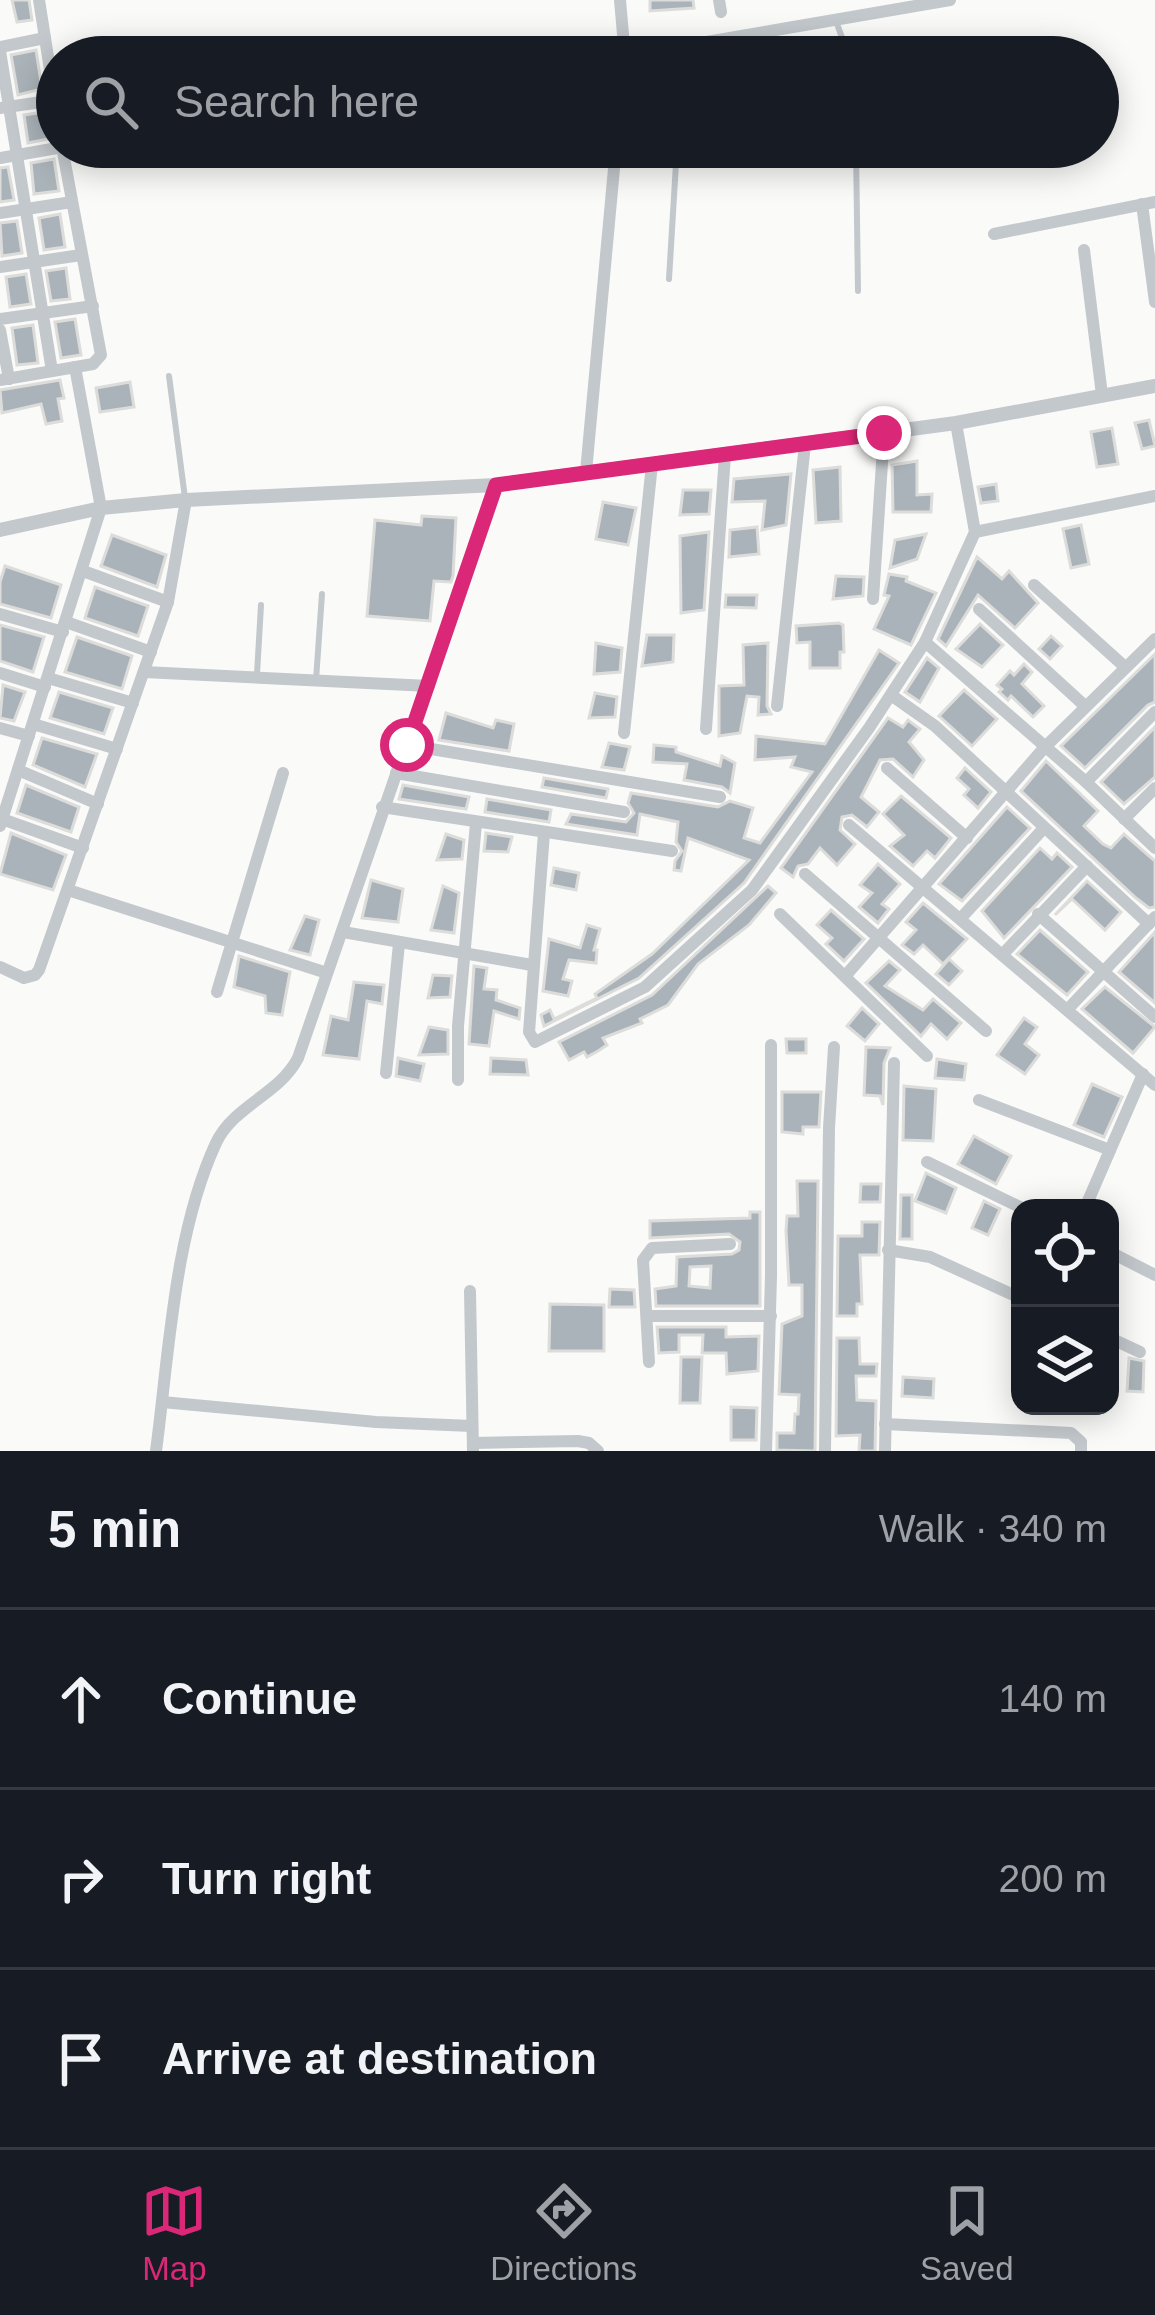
<!DOCTYPE html>
<meta charset="utf-8">
<style>
:root{--surface:#171b24;--page:#20242c;--text:#f1f3f6;--muted:#9ea1a6;--line:#363941;--accent:#db2777}
body{margin:0;font-family:Arial,sans-serif;background:var(--page);color:var(--text)}
.controls{position:absolute;right:36px;bottom:36px;display:grid;overflow:hidden;border-radius:24px;box-shadow:0 6px 30px #0003}
.controls button{width:108px;height:108px;display:grid;place-items:center;padding:0;border:0;border-bottom:3px solid var(--line);background:var(--surface);color:var(--text);font:60px sans-serif}
.stop{position:absolute;width:36px;height:36px;margin:-27px;border:9px solid #db2777;border-radius:50%;background:#fff}
.stop.end{background:#db2777;border-color:#fff;box-shadow:0 3px 12px #0008}
.list{margin:0;padding:0;list-style:none}
h2{display:flex;justify-content:space-between;align-items:center;height:156px;margin:0;padding:0 48px;font-size:51px}
h2 small{font-size:39px;font-weight:400;color:var(--muted)}
.list li{display:grid;grid-template-columns:78px 1fr auto;gap:36px;align-items:center;box-sizing:border-box;height:180px;padding:0 48px;border-top:3px solid var(--line)}
.list b{display:block;font-size:45px;white-space:nowrap}
.list em{font-size:39px;font-style:normal;color:var(--muted)}
.icon{flex:none;width:66px;height:66px;fill:none;stroke:currentColor;stroke-width:2;stroke-linecap:round;stroke-linejoin:round}
.map{position:relative;flex:none;width:1155px;height:1451px;overflow:hidden}
.search{position:absolute;background:var(--surface);box-shadow:0 6px 30px #0003;left:36px;right:36px;top:36px;height:132px;display:flex;align-items:center;gap:30px;box-sizing:border-box;padding:0 42px;border-radius:66px;color:var(--muted);font-size:45px}
.sheet{height:696px;background:var(--surface)}
nav{display:flex;justify-content:space-around;align-items:center;box-sizing:border-box;height:168px;border-top:3px solid var(--line);background:var(--surface);font-size:33px;color:var(--muted)}
nav a{display:grid;justify-items:center;gap:6px}
nav .on{color:var(--accent)}
.map>svg:first-child{display:block}
</style>
<div class="map">
<svg width="1155" height="1451" viewBox="0 0 1155 1451">
<rect width="100%" height="100%" fill="#fafaf8"/>
<g fill="#aab3b9" stroke="#dcdcda" stroke-width="3" fill-rule="evenodd">
<polygon points="12,0 29,0 32,20 17,22"/>
<polygon points="650,0 693,0 694,8 650,11"/>
<polygon points="36,50 42,89 18,95 11,55"/>
<polygon points="44,112 48,139 28,143 24,115"/>
<polygon points="54,159 59,191 34,194 31,163"/>
<polygon points="8,167 14,200 0,202 0,168"/>
<polygon points="60,214 65,247 44,250 39,218"/>
<polygon points="17,221 22,253 2,256 0,223"/>
<polygon points="66,268 70,299 51,301 46,271"/>
<polygon points="26,274 31,304 10,307 6,277"/>
<polygon points="75,319 81,355 61,358 55,322"/>
<polygon points="33,325 38,363 17,365 12,328"/>
<polygon points="60,380 64,398 58,399 62,421 46,424 41,404 2,413 0,390"/>
<polygon points="130,382 134,407 100,412 96,388"/>
<polygon points="1149,420 1155,446 1142,449 1135,423"/>
<polygon points="1112,428 1118,464 1097,467 1091,432"/>
<polygon points="917,461 917,495 932,494 931,512 893,512 892,465"/>
<polygon points="840,467 841,521 816,523 813,470"/>
<polygon points="791,474 786,525 762,530 765,501 732,502 734,479"/>
<polygon points="996,484 998,501 981,503 978,487"/>
<polygon points="683,490 711,490 709,514 680,515"/>
<polygon points="603,502 636,508 628,545 596,539"/>
<polygon points="422,516 456,518 453,576 451,582 434,581 430,621 367,616 375,520 421,525"/>
<polygon points="1081,525 1089,564 1071,568 1063,529"/>
<polygon points="757,527 759,554 729,557 730,530"/>
<polygon points="709,532 704,610 681,613 680,536"/>
<polygon points="926,534 917,559 890,568 895,540"/>
<polygon points="112,535 166,555 157,587 101,566"/>
<polygon points="977,557 1002,579 1009,571 1038,603 1015,628 978,595 946,646 938,639"/>
<polygon points="5,566 61,585 51,618 0,604 0,582"/>
<polygon points="889,574 907,577 906,581 936,593 911,645 874,629 889,596 884,595"/>
<polygon points="836,576 864,577 863,596 833,599"/>
<polygon points="95,587 148,606 138,636 85,618"/>
<polygon points="726,595 757,595 756,608 725,607"/>
<polygon points="839,623 843,625 844,652 840,652 840,668 810,668 810,642 797,643 796,626"/>
<polygon points="980,624 1003,645 982,667 956,649"/>
<polygon points="0,625 44,637 33,672 0,661"/>
<polygon points="647,635 674,635 673,662 642,666"/>
<polygon points="1051,636 1062,646 1050,659 1039,649"/>
<polygon points="77,637 132,656 122,689 65,672"/>
<polygon points="596,643 622,648 620,672 594,674"/>
<polygon points="768,643 767,706 771,714 758,715 759,697 747,696 740,733 719,736 719,686 744,685 743,645"/>
<polygon points="879,650 899,663 744,883 639,978 544,1026 541,1015 550,1010 554,1019 597,998 595,994 652,954 749,860 688,838 681,871 674,870 675,861 682,851 676,842 678,822 640,814 637,835 566,824 571,814 626,822 634,813 628,803 631,793 718,807 730,801 753,808 744,838 760,843 812,772 791,767 795,757 755,760 756,736 825,744"/>
<polygon points="1155,654 1155,702 1148,705 1085,768 1061,746"/>
<polygon points="927,658 939,668 920,702 905,692"/>
<polygon points="1024,664 1032,672 1022,684 1044,706 1033,717 1011,696 1008,700 999,692 1002,689 997,685 1010,671 1014,675"/>
<polygon points="3,685 25,692 14,721 0,718"/>
<polygon points="964,690 997,719 972,746 939,716"/>
<polygon points="59,692 113,708 104,734 50,718"/>
<polygon points="595,693 617,697 615,717 589,718"/>
<polygon points="446,713 493,728 496,720 514,724 509,751 439,740"/>
<polygon points="888,718 903,727 908,720 920,729 909,742 924,760 913,777 893,759 880,760 861,797 879,812 867,827 852,815 842,817 840,830 855,844 837,865 820,848 808,864 798,866 793,877 781,868"/>
<polygon points="1155,727 1155,777 1124,804 1101,782"/>
<polygon points="42,738 97,754 85,787 33,765"/>
<polygon points="609,743 630,747 624,770 602,767"/>
<polygon points="654,745 676,747 676,752 720,766 722,756 735,763 730,793 722,787 684,780 687,764 653,762"/>
<polygon points="1046,761 1098,811 1084,826 1103,844 1111,848 1124,834 1155,861 1155,907 1149,908 1136,898 1021,791"/>
<polygon points="965,768 991,792 978,808 964,795 969,789 957,778"/>
<polygon points="544,778 608,789 606,798 542,787"/>
<polygon points="26,785 79,807 71,832 17,813"/>
<polygon points="403,785 469,797 466,809 399,799"/>
<polygon points="901,796 951,838 935,858 927,851 913,866 890,846 904,835 883,814"/>
<polygon points="487,799 551,810 549,822 485,812"/>
<polygon points="1007,807 1030,828 962,901 939,884"/>
<polygon points="11,833 66,855 53,890 0,874"/>
<polygon points="486,833 512,837 508,852 484,851"/>
<polygon points="446,834 464,840 462,859 437,860"/>
<polygon points="1040,848 1052,859 1057,853 1072,867 1004,938 982,911"/>
<polygon points="878,864 900,884 882,904 889,909 878,923 859,907 872,893 860,885"/>
<polygon points="554,868 579,873 576,890 551,885"/>
<polygon points="371,880 403,889 398,922 362,918"/>
<polygon points="1087,881 1121,912 1105,930 1072,899 1055,915"/>
<polygon points="443,886 459,893 454,933 431,930"/>
<polygon points="768,886 776,893 749,925 698,964 668,1005 640,1019 642,1023 603,1038 607,1045 598,1051 587,1057 584,1052 569,1060 559,1042 652,995"/>
<polygon points="923,903 967,939 943,964 923,945 914,954 902,945 916,930 906,922"/>
<polygon points="831,910 864,939 844,961 826,944 832,938 817,925"/>
<polygon points="305,916 319,920 310,955 290,950"/>
<polygon points="587,925 600,929 594,950 597,950 596,963 569,960 563,979 572,981 568,996 543,991 549,939 580,948"/>
<polygon points="1040,930 1088,972 1067,995 1017,954"/>
<polygon points="1155,932 1155,1003 1119,972"/>
<polygon points="239,956 290,972 282,1015 266,1013 265,996 234,987"/>
<polygon points="949,959 962,971 949,985 936,974"/>
<polygon points="889,961 900,970 885,986 923,1010 933,999 961,1023 947,1039 931,1024 921,1036 866,983"/>
<polygon points="474,966 487,968 484,989 497,990 496,1000 520,1008 519,1019 494,1011 489,1046 469,1044"/>
<polygon points="433,975 452,976 450,997 428,998"/>
<polygon points="354,982 384,985 382,1004 367,1001 359,1059 323,1055 331,1016 348,1020"/>
<polygon points="1105,987 1155,1027 1133,1053 1082,1009"/>
<polygon points="862,1008 879,1024 865,1041 847,1026"/>
<polygon points="1024,1018 1037,1027 1025,1044 1039,1055 1025,1074 997,1055"/>
<polygon points="429,1027 448,1030 448,1054 419,1055"/>
<polygon points="786,1039 806,1039 806,1053 787,1053"/>
<polygon points="866,1047 890,1048 884,1063 883,1105 880,1096 864,1095"/>
<polygon points="398,1058 424,1064 420,1081 396,1076"/>
<polygon points="491,1058 526,1060 528,1075 490,1074"/>
<polygon points="937,1059 966,1064 964,1080 935,1078"/>
<polygon points="1092,1084 1122,1097 1104,1137 1074,1125"/>
<polygon points="904,1086 936,1089 933,1141 903,1140"/>
<polygon points="782,1092 821,1092 819,1127 803,1127 803,1134 782,1132"/>
<polygon points="974,1136 1011,1156 996,1184 958,1164"/>
<polygon points="926,1173 956,1188 946,1213 915,1201"/>
<polygon points="797,1181 818,1181 815,1451 777,1450 777,1433 794,1433 795,1414 798,1414 799,1395 779,1394 782,1324 802,1316 802,1285 789,1285 786,1231 787,1216 798,1216"/>
<polygon points="861,1184 881,1184 880,1202 860,1202"/>
<polygon points="901,1195 912,1195 912,1239 900,1239"/>
<polygon points="984,1201 1000,1209 988,1235 972,1228"/>
<path d="M750 1212H760V1306H656L655 1289 676 1286 677 1257 732 1254 739 1250 740 1242 729 1234 650 1238V1221L750 1218ZM711 1266 710 1288 689 1286 690 1267Z"/>
<polygon points="862,1222 880,1222 879,1255 860,1255 862,1304 857,1304 857,1316 837,1316 838,1236 862,1236"/>
<polygon points="610,1289 634,1290 635,1307 609,1307"/>
<polygon points="550,1304 604,1305 604,1351 549,1351"/>
<polygon points="657,1327 726,1327 726,1337 759,1336 758,1371 727,1374 726,1353 702,1353 703,1335 679,1335 679,1352 659,1353"/>
<polygon points="837,1338 859,1338 860,1364 877,1364 876,1376 856,1376 857,1400 876,1401 875,1451 859,1451 860,1435 836,1436"/>
<polygon points="681,1357 702,1357 700,1403 680,1403"/>
<polygon points="1129,1358 1144,1361 1143,1392 1127,1391"/>
<polygon points="903,1377 934,1379 933,1398 902,1396"/>
<polygon points="731,1407 757,1408 756,1440 731,1440"/>
</g>
<g fill="none" stroke-linecap="round" stroke-linejoin="round">
<g stroke="#c3c8cc" stroke-width="6">
<polyline points="836,21 849,57"/>
<polyline points="856,147 858,291"/>
<polyline points="669,279 677,147"/>
<polyline points="169,376 185,498"/>
<polyline points="257,674 261,605"/>
<polyline points="316,680 322,594"/>
</g>
<g stroke="#c3c8cc" stroke-width="12">
<polyline points="39,0 57,114"/>
<polyline points="620,0 625,57"/>
<polyline points="719,0 721,12"/>
<polyline points="0,47 45,38"/>
<polyline points="0,51 52,371"/>
<polyline points="625,56 950,0"/>
<polyline points="0,108 55,100"/>
<polyline points="0,158 63,147"/>
<polyline points="1142,204 1155,302"/>
<polyline points="0,213 72,202"/>
<polyline points="994,234 1155,202"/>
<polyline points="1084,250 1102,395"/>
<polyline points="0,267 81,255"/>
<polyline points="0,319 93,306"/>
<polyline points="0,330 9,379"/>
<polyline points="0,380 93,364 101,355 62,147"/>
<polyline points="586,472 616,147"/>
<polyline points="975,532 1155,496"/>
<polyline points="83,571 168,602"/>
<polyline points="1034,585 1125,667"/>
<polyline points="873,599 884,433"/>
<polyline points="979,609 1085,706"/>
<polyline points="0,614 63,632"/>
<polyline points="66,622 151,652"/>
<polyline points="925,642 1086,782 1155,848"/>
<polyline points="144,672 429,686"/>
<polyline points="0,673 45,687"/>
<polyline points="48,678 133,703"/>
<polyline points="891,695 935,726 1149,924"/>
<polyline points="777,706 805,444"/>
<polyline points="33,724 117,749"/>
<polyline points="0,728 29,736"/>
<polyline points="706,729 725,455"/>
<polyline points="624,733 652,464"/>
<polyline points="407,745 720,797"/>
<polyline points="887,768 967,838"/>
<polyline points="18,770 98,804"/>
<polyline points="396,773 624,812"/>
<polyline points="1086,782 1155,712"/>
<polyline points="382,807 672,851"/>
<polyline points="2,819 83,848"/>
<polyline points="1124,819 1155,788"/>
<polyline points="849,825 1155,1085"/>
<polyline points="0,826 101,508 75,367"/>
<polyline points="544,833 529,1032 535,1042 645,987 752,890 869,728 925,642 975,532 956,423"/>
<polyline points="805,874 986,1031"/>
<polyline points="68,890 327,973"/>
<polyline points="780,914 927,1056"/>
<polyline points="1038,914 1155,1017"/>
<polyline points="961,918 1044,828"/>
<polyline points="343,932 532,965"/>
<polyline points="1003,954 1087,866"/>
<polyline points="0,967 24,978 35,975 39,970 168,602 186,500"/>
<polyline points="847,974 1044,748 1155,639"/>
<polyline points="217,992 283,773"/>
<polyline points="1067,1010 1155,917"/>
<polyline points="386,1073 399,944"/>
<polyline points="458,1080 458,1026 476,823"/>
<polyline points="979,1100 1110,1150"/>
<polyline points="927,1162 1022,1208"/>
<polyline points="1085,1208 1143,1074"/>
<polyline points="888,1250 930,1257 1020,1298"/>
<polyline points="1110,1252 1155,1275"/>
<polyline points="470,1291 473,1451"/>
<polyline points="649,1316 771,1316"/>
<polyline points="1110,1338 1140,1352"/>
<polyline points="649,1362 643,1260 652,1248 730,1244"/>
<polyline points="162,1402 376,1422 472,1426"/>
<polyline points="885,1424 1071,1433 1081,1442 1081,1451"/>
<polyline points="473,1443 578,1441 589,1443 598,1451"/>
<path d="M156 1451C169 1353 174 1234 216 1143 234 1105 279 1095 298 1058L496 485"/>
<polyline points="766,1451 771,1276 771,1045"/>
<polyline points="825,1451 829,1128 834,1047"/>
<polyline points="885,1451 894,1063"/>
</g>
<polyline stroke="#c3c8cc" stroke-width="14" points="0,530 101,508 186,500 496,485 956,423 1155,386"/>
</g>
<g fill="none" stroke-linecap="round" stroke-linejoin="round">
<polyline stroke="#db2777" stroke-width="15" points="407,745 496,485 884,433"/>
</g>
</svg>
<div class="controls">
<button><svg class="icon" aria-label="locate" viewBox="0 0 24 24"><circle cx="12" cy="12" r="6"/><path d="M12 2v4M12 18v4M2 12h4M18 12h4"/></svg></button>
<button><svg class="icon" aria-label="layers" viewBox="0 0 24 24"><path d="M12 4l9 5-9 5-9-5zM3 14l9 5 9-5"/></svg></button>
</div>
<div class="stop" style="left:407px;top:745px"></div>
<div class="stop end" style="left:884px;top:433px"></div>
<div class="search"><svg class="icon" aria-label="search" viewBox="0 0 24 24"><circle cx="10" cy="10" r="6"/><path d="M15 15l6 6"/></svg>Search here</div>
</div>
<section class="sheet">
<h2>5 min<small>Walk · 340 m</small></h2>
<ul class="list">
<li><svg class="icon" aria-label="ahead" viewBox="0 0 24 24"><path d="M12 20V5M6 11l6-6 6 6"/></svg><div><b>Continue</b></div><em>140 m</em></li>
<li><svg class="icon" aria-label="right" viewBox="0 0 24 24"><path d="M7 20v-9h11M14 6l5 5-5 5"/></svg><div><b>Turn right</b></div><em>200 m</em></li>
<li><svg class="icon" aria-label="arrive" viewBox="0 0 24 24"><path d="M6 21V4h12l-3 4 3 4H6"/></svg><div><b>Arrive at destination</b></div></li>
</ul>
</section>
<nav>
<a class="on"><svg class="icon" aria-label="map" viewBox="0 0 24 24"><path d="M3 6l6-2 6 2 6-2v14l-6 2-6-2-6 2zM9 4v14M15 6v14"/></svg>Map</a>
<a><svg class="icon" aria-label="directions" viewBox="0 0 24 24"><path d="M12 3l9 9-9 9-9-9zM9 14v-3h6M13 9l2 2-2 2"/></svg>Directions</a>
<a><svg class="icon" aria-label="saved" viewBox="0 0 24 24"><path d="M7 4h10v16l-5-4-5 4z"/></svg>Saved</a>
</nav>
